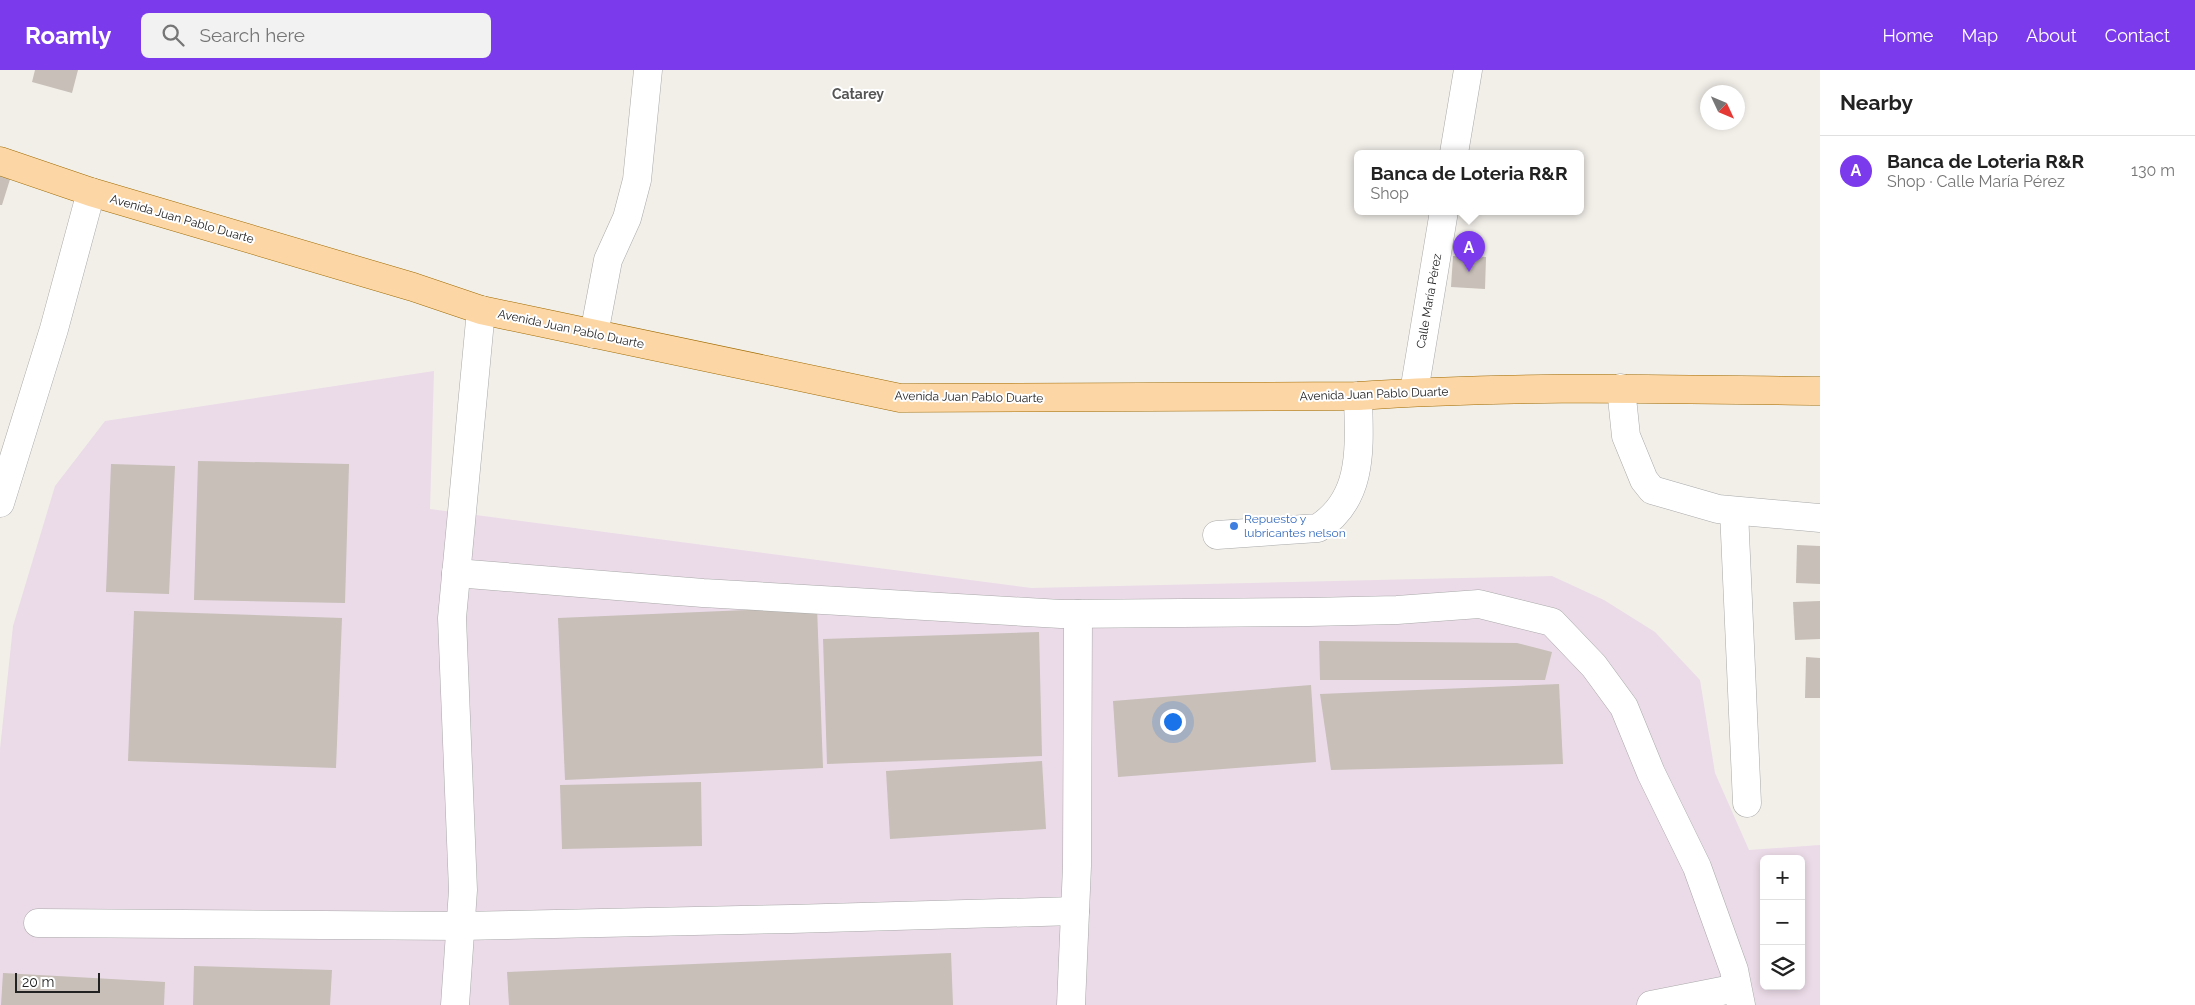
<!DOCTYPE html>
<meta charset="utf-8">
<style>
:root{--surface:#fff;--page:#f2f2f2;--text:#222;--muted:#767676;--line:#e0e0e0;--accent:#7c3aed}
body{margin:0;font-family:Raleway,sans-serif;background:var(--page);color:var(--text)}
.controls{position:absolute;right:15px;bottom:15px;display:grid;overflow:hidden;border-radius:8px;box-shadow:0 2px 8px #0003}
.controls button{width:45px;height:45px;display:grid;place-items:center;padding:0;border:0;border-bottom:1px solid var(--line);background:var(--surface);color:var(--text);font:25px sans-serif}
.compass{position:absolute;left:1700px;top:15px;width:45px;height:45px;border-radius:50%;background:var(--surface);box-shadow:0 2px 8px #0003;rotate:134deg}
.scale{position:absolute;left:15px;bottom:12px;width:85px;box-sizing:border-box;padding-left:5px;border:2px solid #222;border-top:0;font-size:14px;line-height:18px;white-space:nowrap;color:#222;-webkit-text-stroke:4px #fff;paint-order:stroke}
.you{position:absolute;left:1172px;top:651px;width:18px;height:18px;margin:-12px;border:4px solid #fff;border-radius:50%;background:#1a73e8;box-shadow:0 0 0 8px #1a73e833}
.badge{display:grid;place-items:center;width:32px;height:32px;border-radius:50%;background:var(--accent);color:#fff;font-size:16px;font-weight:700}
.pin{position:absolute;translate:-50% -41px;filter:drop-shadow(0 1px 2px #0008)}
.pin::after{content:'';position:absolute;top:26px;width:18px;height:15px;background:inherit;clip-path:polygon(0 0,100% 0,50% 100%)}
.popup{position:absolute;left:1354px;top:80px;width:230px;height:65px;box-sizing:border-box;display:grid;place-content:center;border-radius:8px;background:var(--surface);filter:drop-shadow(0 1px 4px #0005);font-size:16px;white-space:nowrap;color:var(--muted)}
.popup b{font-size:19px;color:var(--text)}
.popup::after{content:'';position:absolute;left:50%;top:100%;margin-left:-10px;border:10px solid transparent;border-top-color:var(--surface)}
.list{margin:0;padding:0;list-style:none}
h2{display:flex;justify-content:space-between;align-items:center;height:65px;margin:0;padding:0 20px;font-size:21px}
h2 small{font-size:16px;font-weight:400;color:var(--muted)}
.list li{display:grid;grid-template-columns:32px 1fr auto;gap:15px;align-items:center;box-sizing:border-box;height:70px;padding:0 20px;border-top:1px solid var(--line)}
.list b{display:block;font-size:19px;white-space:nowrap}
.list p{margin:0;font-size:16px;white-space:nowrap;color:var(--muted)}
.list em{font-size:16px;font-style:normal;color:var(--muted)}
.icon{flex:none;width:28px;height:28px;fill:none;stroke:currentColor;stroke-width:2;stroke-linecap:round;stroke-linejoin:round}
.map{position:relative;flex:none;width:1820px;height:935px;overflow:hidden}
header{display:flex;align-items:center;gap:30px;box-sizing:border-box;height:70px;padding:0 25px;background:var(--accent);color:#fff}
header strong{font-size:24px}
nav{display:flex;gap:28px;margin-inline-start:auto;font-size:18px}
.search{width:350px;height:45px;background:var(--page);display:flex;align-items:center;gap:12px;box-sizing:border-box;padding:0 18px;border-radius:8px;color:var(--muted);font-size:19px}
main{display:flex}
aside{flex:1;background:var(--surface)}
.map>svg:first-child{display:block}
</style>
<header>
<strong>Roamly</strong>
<div class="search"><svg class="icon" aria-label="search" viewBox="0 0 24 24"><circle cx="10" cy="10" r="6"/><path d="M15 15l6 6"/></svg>Search here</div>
<nav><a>Home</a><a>Map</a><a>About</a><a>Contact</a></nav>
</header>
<main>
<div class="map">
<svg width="1820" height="935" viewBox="0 0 1820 935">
<rect width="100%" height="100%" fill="#f2efe9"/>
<path fill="#ebdbe8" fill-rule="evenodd" d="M434 301 430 439 1031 518 1552 506 1604 530 1655 562 1700 610 1715 703 1749 780 1820 775V935H0V679L13 556 55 416 105 351ZM1764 789H1801V916H1764Z"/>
<g fill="#c7bfb8">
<polygon points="35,0 78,0 72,23 32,12"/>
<polygon points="0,100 12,103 2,135 0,135"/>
<polygon points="1453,186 1486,187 1485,219 1451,217"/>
<polygon points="198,391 349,394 345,533 194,530"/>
<polygon points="111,394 175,396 169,524 106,522"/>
<polygon points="1797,475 1820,476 1820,514 1796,513"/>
<polygon points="1820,531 1820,569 1795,570 1793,532"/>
<polygon points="817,537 823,698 565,710 558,548"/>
<polygon points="134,541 342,548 336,698 128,691"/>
<polygon points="1039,562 1042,686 827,694 823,569"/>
<polygon points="1319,571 1517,573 1552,582 1545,610 1320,610"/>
<polygon points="1806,587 1820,588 1820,628 1805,628"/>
<polygon points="1559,614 1563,694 1331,700 1320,624"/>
<polygon points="1311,615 1316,692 1118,707 1113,631"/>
<polygon points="1042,691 1046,759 890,769 886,701"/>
<polygon points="701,712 702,776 562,779 560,715"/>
<polygon points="951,883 953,935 509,935 507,902"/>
<polygon points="194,896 332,900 330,935 193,935"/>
<polygon points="3,903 165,912 164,935 1,935"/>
</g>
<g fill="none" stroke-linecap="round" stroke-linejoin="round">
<g stroke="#a9a9a9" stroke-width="29">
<g id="minor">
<polyline points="1454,83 1468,0"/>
<polyline points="594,264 608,190 627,148 637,110 648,0"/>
<polyline points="1621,318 1626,366 1644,410 1652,420 1718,439 1820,448"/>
<polyline points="1414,322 1444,141"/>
<polyline points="0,433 54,259 91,122"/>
<polyline points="1734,441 1747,733"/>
<path d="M1217 465 1318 458C1365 428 1359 375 1358 326"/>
<polyline points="456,503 703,523 1061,544 1309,542 1397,540 1479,534 1552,552 1594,596 1624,637 1651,703 1697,797 1734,900 1741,935"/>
<polyline points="38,853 461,856 791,849 1075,841"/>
<polyline points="455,935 463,820 452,548 481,240"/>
<polyline points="1071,935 1077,796 1078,544"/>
<polyline points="1651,935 1737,918"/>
</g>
</g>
<g stroke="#a06b00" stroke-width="29">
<path id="major" d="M0 91 91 122 413 217 481 240 900 328 1358 326C1512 315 1666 319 1820 321"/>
</g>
<use href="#minor" stroke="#fff" stroke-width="28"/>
<use href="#major" stroke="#fcd6a4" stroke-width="28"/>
</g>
<circle fill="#3f7fe0" stroke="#fff" stroke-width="2" cx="1234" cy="456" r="5"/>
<g text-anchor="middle" stroke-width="4" stroke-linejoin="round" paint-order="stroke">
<g font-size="12" fill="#222" stroke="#fff">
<text transform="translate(182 149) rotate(16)" y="4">Avenida Juan Pablo Duarte</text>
<text transform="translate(1429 231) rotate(-80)" y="4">Calle María Pérez</text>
<text transform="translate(571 259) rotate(12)" y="4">Avenida Juan Pablo Duarte</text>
<text transform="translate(1374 324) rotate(-2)" y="4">Avenida Juan Pablo Duarte</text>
<text transform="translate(969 327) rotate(1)" y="4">Avenida Juan Pablo Duarte</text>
</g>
<g font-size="12" fill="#366cbe" stroke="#fff" text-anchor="start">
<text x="1244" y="453">Repuesto y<tspan x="1244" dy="14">lubricantes nelson</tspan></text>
</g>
<g font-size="14" font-weight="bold" fill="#555" stroke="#fff">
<text x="858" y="29">Catarey</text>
</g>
</g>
</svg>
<div class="controls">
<button>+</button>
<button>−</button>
<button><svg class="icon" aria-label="layers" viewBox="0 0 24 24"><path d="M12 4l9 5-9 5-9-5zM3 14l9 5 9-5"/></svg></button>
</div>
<svg class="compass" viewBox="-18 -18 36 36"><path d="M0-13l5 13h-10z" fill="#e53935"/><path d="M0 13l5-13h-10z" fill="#767676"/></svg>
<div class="scale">20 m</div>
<div class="you"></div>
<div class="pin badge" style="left:1469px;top:202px">A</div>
<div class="popup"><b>Banca de Loteria R&amp;R</b>Shop</div>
</div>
<aside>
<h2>Nearby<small></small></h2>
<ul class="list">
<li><span class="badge">A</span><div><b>Banca de Loteria R&amp;R</b><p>Shop · Calle María Pérez</p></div><em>130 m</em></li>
</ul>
</aside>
</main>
